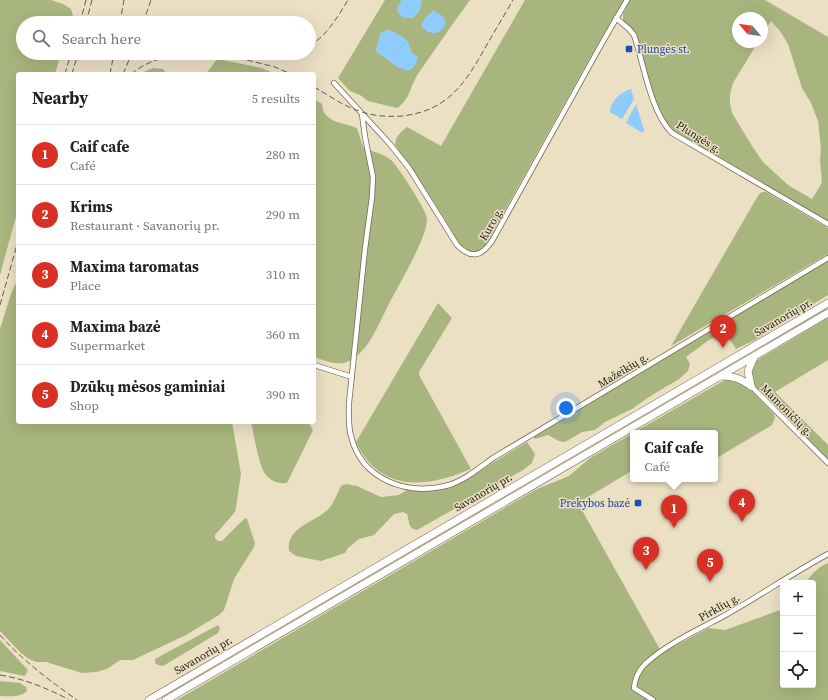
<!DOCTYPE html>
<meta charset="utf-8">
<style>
:root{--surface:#fff;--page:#f6f6f6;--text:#222;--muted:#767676;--line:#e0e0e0;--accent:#d93025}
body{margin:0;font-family:"Source Serif 4",serif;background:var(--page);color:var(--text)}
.controls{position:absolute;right:12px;bottom:12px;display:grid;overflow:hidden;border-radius:4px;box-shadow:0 4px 16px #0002}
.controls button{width:36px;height:36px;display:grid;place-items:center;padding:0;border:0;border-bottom:1px solid var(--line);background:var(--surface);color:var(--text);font:20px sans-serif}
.compass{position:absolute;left:732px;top:12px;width:36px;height:36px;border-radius:50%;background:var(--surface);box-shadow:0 4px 16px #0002;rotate:299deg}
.you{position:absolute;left:566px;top:408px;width:14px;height:14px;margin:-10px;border:3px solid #fff;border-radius:50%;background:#1a73e8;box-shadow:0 0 0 6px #1a73e833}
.badge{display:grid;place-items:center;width:26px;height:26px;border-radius:50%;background:var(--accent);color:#fff;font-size:13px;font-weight:700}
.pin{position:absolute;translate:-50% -33px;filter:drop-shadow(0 1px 2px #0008)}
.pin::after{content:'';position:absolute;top:21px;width:14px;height:12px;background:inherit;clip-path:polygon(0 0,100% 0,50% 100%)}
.popup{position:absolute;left:630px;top:430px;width:88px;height:52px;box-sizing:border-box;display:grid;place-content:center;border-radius:4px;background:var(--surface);filter:drop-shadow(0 1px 3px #0005);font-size:13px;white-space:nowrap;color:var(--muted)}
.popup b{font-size:15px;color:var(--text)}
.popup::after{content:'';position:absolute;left:50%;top:100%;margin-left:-8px;border:8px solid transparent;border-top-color:var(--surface)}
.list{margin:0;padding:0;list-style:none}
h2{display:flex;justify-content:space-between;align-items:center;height:52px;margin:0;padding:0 16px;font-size:17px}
h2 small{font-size:13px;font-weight:400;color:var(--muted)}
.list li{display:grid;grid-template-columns:26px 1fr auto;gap:12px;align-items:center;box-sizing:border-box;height:60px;padding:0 16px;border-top:1px solid var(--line)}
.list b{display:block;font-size:15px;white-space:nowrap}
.list p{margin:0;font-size:13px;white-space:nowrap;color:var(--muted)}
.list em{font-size:13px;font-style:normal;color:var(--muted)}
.icon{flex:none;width:22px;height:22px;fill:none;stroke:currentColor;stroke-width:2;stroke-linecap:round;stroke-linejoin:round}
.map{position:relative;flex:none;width:828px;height:700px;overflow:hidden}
.search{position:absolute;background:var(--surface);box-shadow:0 4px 16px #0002;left:16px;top:16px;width:300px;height:44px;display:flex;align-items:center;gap:10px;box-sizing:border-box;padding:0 14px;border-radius:22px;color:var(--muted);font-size:15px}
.panel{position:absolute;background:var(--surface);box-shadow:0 4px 16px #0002;left:16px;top:72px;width:300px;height:352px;border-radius:4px}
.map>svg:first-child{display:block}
</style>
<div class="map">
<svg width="828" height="700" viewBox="0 0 828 700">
<rect width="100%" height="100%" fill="#ebdfc4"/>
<g fill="#a9b57e" fill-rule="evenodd">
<polygon points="0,0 51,0 63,4 71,9 73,16 71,23 23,23 23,53 61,53 55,74 18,74 18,209 0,275"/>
<path d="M385 0H402L397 9 399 14 422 1 421 0H470C452 25 435 49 418 74 410 86 410 100 397 108L368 101 360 95 350 91 338 78ZM438 13 444 18 429 32 422 27V24L426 17ZM389 30C408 38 412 47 414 66L410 70 398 67 377 52 376 50 381 33Z"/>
<path d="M525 0H624L596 47 485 246 476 252 468 251 461 246 434 202 395 145C395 137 401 132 407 127L441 146Z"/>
<path d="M630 0H765L828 37V221L694 145 675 132 663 119 655 102 637 37 634 31 623 21V13ZM738 18H762V35L771 21 780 31 788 44 802 88 811 103 818 121 821 149 820 160 822 183 812 199 788 185 763 162 752 146 732 113 730 103V94L733 83 758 42H738Z"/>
<polygon points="217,59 262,68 275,74 206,74"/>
<polygon points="153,68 163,69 167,74 139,74"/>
<path d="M314 99 322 104C323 123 343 122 357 128L363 147C372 152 383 153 391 160 397 165 427 211 427 219 428 236 398 286 389 304 382 317 377 330 369 342 364 350 355 359 347 362 336 366 324 360 314 357Z"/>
<polygon points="763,192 766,192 828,228 828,254 671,346 756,199 760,193"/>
<polygon points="828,261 828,295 755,340 736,349 729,338 720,343 715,337 709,340 686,357 690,364 688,371 679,379 649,397 632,409 605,422 595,430 582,432 565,442 559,441 548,435 535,439 533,436 768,295"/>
<polygon points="18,279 18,422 232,422 241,474 236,507 235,512 215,535 215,538 218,541 222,541 245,518 247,519 255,543 254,547 234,579 224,610 219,615 186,635 133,660 120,660 107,669 96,672 82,673 46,662 37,662 29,659 21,653 0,631 0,329 12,291"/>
<path d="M438 303 452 318 419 372V375L471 469C426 488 380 493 356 442Z"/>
<polygon points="828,318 828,360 775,392 828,445 828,459 753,384 751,368 757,360"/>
<path d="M728 378 743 382 774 414 775 418 772 425 715 459V433H633V470L578 503 662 653 708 628 725 630 783 609V685H813V583H805C812 574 818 567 828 563V700H177L537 489 569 476 590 458Z"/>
<path d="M251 422H306L310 425 313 430 287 483C281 484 272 482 267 476 259 469 254 434 251 422Z"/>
<path d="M527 442 535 454 532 463 523 470 417 530C407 528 410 522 407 514L403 512 394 514 374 535 359 539 348 548 345 553 321 561 296 556 289 551C286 529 311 523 325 512 333 506 337 494 341 486L346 484 357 486 381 497 399 495 407 490 421 491 441 489 458 484Z"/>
<polygon points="218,625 220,628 218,633 163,666 158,665 155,663 155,659"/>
<polygon points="0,640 28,670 25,676 0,671"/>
<path d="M0 681 20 683 26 687 27 691C20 698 10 696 0 696Z"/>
</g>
<g fill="#8dccfd">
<path d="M402 0H421C423 7 418 14 413 18H404L399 14 397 9Z"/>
<path d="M434 10 444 18 446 23C440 36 431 36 421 26L426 17Z"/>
<path d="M387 30C393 31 404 36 408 42 409 45 410 49 411 52L418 57 416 64 408 71 398 67 377 52 376 50 381 33Z"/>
<path d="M631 89 634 99 622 119 610 112C610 101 622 91 631 89Z"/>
<polygon points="636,104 644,130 643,133 626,123"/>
</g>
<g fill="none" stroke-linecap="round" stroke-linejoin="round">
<g stroke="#726850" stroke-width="6">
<g id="minor">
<path d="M616 18 629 29 634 35C644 64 650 111 672 133L828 224"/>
<path d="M334 83 389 143 409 168 457 245C471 259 481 257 492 241L602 43 627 0"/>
<path d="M362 114 365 137 373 177 372 197 365 249 349 403C349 414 348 426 351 436 362 481 408 496 449 485 465 480 479 468 493 458L828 258"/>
<polyline points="314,365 352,377"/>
<polyline points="751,386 828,463"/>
<path d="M653 700 634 688C635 678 638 671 645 664 667 644 695 631 720 618 757 598 791 574 828 554"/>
</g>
</g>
<g stroke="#726850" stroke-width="8">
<g id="trunk">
<path d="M721 376C734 376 741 379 751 386"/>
<polyline points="751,386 748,371 754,357"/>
<polyline points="149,700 828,303"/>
<polyline points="166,700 828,313"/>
</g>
</g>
<use href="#minor" stroke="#fff" stroke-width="4.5"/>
<use href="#trunk" stroke="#fff" stroke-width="7"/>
<g stroke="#635c4d" stroke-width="1" stroke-dasharray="6 3" stroke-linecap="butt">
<polyline points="80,23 86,0"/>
<polyline points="86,23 92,0"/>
<polyline points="120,23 124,0"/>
<polyline points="143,23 151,0"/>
<path d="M309 46C327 36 338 16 348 0"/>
<polyline points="247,60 275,67 291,74"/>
<polyline points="65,74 71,53"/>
<polyline points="72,74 78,53"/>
<polyline points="110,74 114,53"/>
<polyline points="123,74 132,53"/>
<path d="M131 74C169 43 221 57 266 56 275 56 285 54 294 53"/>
<path d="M314 87C327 94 340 104 354 109 370 116 385 117 402 116 447 111 465 84 485 48 494 32 504 16 513 0"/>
<polyline points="0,305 18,241"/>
<path d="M0 635C23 661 49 680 77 700"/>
<path d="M0 675C25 679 46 688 68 699"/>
</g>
</g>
<g fill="#1a4fb4" stroke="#ebdfc4" stroke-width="1.5">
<rect x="625" y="45" width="8" height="8" rx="2"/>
<rect x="634" y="499" width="8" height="8" rx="2"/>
</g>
<g text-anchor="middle" stroke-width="3" stroke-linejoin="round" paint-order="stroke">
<g font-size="11" fill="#164399" stroke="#ebdfc4" text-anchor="start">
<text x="637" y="53">Plungės st.</text>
<text x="630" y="507" text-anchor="end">Prekybos bazė</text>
</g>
<g font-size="11" fill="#1f1b12" stroke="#ebdfc4">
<text transform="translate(699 137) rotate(32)" y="4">Plungės g.</text>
<text transform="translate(491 224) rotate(-60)" y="4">Kuro g.</text>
<text transform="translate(783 317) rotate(-30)" y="4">Savanorių pr.</text>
<text transform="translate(623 370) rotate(-31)" y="4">Mažeikių g.</text>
<text transform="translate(787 410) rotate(45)" y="4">Mamoničių g.</text>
<text transform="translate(483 492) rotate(-30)" y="4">Savanorių pr.</text>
<text transform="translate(719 607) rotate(-29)" y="4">Pirklių g.</text>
<text transform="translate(203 655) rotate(-30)" y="4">Savanorių pr.</text>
</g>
</g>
</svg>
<div class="controls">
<button>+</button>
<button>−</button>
<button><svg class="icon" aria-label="locate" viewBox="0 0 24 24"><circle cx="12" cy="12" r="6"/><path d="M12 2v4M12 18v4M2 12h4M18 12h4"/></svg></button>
</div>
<svg class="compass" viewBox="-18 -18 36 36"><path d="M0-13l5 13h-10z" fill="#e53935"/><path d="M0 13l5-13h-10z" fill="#767676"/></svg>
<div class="you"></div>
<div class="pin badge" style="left:674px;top:528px">1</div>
<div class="popup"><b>Caif cafe</b>Café</div>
<div class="pin badge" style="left:723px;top:348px">2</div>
<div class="pin badge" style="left:646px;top:570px">3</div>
<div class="pin badge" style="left:742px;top:522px">4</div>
<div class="pin badge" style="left:710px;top:582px">5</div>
<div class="search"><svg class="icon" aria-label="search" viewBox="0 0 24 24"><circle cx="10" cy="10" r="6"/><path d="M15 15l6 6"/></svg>Search here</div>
<section class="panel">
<h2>Nearby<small>5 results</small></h2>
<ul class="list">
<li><span class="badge">1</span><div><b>Caif cafe</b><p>Café</p></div><em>280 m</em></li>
<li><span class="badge">2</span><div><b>Krims</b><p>Restaurant · Savanorių pr.</p></div><em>290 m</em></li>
<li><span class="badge">3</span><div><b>Maxima taromatas</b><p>Place</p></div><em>310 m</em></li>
<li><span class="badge">4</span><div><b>Maxima bazė</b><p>Supermarket</p></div><em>360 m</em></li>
<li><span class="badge">5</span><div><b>Dzūkų mėsos gaminiai</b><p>Shop</p></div><em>390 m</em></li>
</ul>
</section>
</div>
